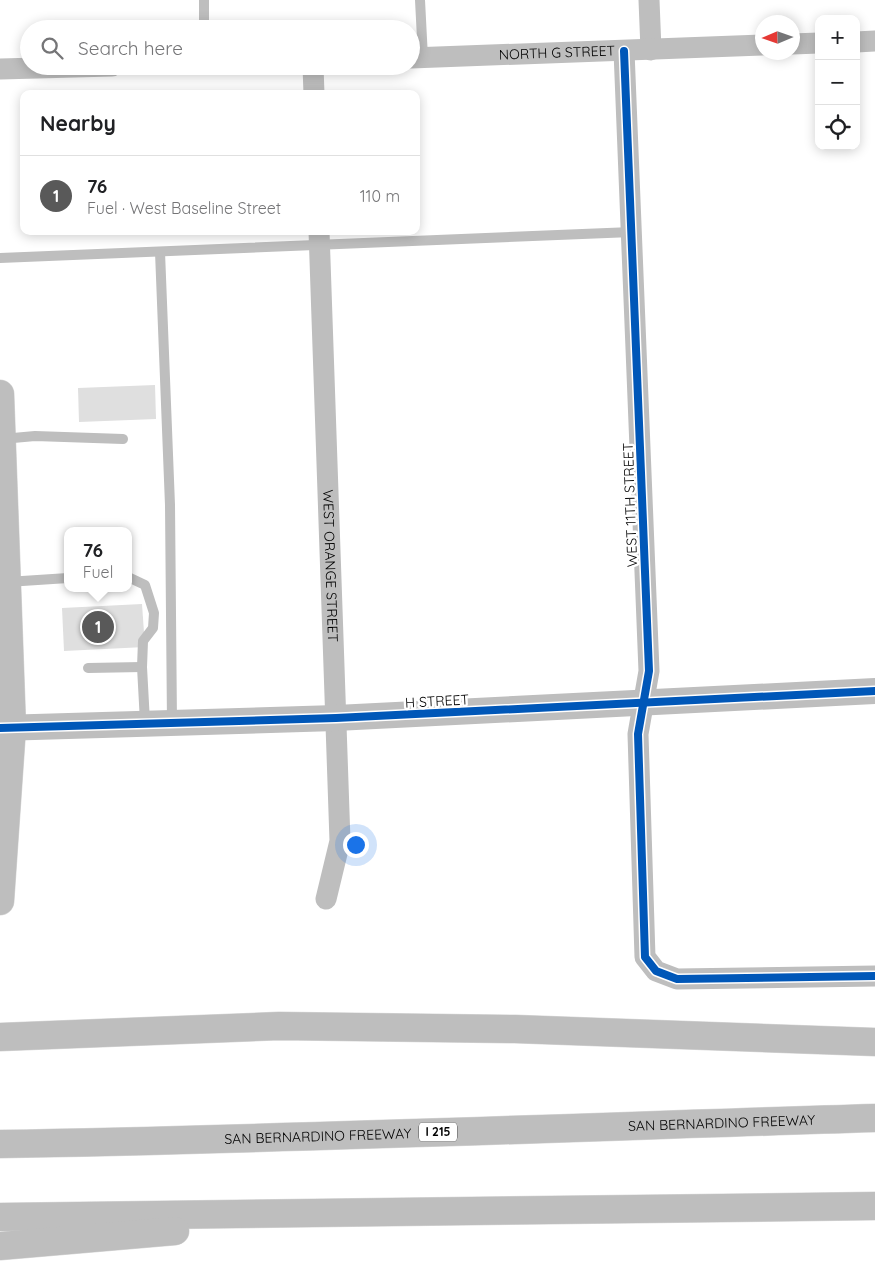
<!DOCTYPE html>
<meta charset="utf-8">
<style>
:root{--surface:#fff;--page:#f6f6f6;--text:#202124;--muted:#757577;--line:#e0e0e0;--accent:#595959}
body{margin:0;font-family:Quicksand,sans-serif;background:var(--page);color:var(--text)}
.controls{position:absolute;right:15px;top:15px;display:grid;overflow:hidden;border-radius:10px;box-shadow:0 2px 12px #0003}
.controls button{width:45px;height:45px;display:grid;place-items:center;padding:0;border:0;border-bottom:1px solid var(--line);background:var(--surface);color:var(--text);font:25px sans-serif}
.compass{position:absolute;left:755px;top:15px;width:45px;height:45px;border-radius:50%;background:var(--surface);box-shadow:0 2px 12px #0003;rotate:268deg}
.you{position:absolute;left:355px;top:844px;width:18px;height:18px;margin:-12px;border:4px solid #fff;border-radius:50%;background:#1a73e8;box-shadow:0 0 0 8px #1a73e833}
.badge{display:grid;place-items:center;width:32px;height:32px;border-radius:50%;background:var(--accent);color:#fff;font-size:16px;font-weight:700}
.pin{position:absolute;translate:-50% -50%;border:2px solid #fff;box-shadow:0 1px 5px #0006}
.popup{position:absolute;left:64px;top:527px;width:68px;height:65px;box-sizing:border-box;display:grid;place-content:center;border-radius:10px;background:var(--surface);filter:drop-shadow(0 1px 4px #0005);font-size:16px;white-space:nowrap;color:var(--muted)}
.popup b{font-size:19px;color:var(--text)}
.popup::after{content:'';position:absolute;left:50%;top:100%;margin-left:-10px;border:10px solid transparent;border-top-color:var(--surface)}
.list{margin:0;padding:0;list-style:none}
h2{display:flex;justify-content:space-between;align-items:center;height:65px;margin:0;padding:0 20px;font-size:21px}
h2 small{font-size:16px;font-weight:400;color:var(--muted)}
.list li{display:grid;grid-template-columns:32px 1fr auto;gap:15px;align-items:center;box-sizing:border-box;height:80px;padding:0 20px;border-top:1px solid var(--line)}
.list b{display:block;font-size:19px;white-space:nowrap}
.list p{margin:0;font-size:16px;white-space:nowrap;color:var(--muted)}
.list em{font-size:16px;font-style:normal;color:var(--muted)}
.icon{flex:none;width:28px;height:28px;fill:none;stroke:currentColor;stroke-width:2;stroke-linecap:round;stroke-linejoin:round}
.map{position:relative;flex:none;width:875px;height:1270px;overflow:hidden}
.search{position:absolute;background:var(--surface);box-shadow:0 2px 12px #0003;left:20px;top:20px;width:400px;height:55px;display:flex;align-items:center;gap:12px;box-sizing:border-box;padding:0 18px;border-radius:28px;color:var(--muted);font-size:19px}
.panel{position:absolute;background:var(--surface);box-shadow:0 2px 12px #0003;left:20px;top:90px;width:400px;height:145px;border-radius:10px}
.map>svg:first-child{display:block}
</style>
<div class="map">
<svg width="875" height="1270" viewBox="0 0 875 1270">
<rect width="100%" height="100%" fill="#fff"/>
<g fill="#dfdfdf">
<polygon points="155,385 156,419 79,422 78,388"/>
<polygon points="142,604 145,647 64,651 62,608"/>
</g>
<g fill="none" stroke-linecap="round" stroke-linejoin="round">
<g stroke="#dbdbdb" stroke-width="29">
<polyline id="primary" points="0,394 12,727 0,901"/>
</g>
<g stroke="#dbdbdb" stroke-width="29">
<g id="motorway">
<polyline points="0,1037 279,1026 515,1029 875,1042"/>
<path id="s3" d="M0 1144C292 1139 583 1127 875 1118"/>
<polyline points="0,1217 875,1206"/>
<polyline points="0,1246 175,1231"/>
</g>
</g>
<g stroke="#bebebe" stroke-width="10">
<polyline points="204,0 204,29"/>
<polyline points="420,0 423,58"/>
<polyline points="160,252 170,505 172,723"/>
<polyline points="0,258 632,232"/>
<polyline points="2,439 35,436 123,439"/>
<polyline points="128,577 145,585 154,613 153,628 143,641 142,667 145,722"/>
<polyline points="7,582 68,578"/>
<polyline points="88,668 142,667"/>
</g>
<g stroke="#bebebe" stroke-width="21">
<polyline points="649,0 651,50"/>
<polyline points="856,42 875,41"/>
<polyline points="792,44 819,43"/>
<polyline points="624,51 649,671 638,734 645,957 656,971 677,979 875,976"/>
<path id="s1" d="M411 58 762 45"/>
<polyline points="313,66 314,94"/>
<polyline points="0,69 112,66"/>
<path id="s2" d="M319 231 340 841 326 899"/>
</g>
<polyline stroke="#bebebe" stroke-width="26" points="0,728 336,718 875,691"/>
<use href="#primary" stroke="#bebebe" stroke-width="28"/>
<use href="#motorway" stroke="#bebebe" stroke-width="28"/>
<g stroke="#fff" stroke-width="11">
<g id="cycleway">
<polyline points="624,51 649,671 638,734 645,957 656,971 677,979 875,976"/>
<polyline points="0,728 336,718 875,691"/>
</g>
</g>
<use href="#cycleway" stroke="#0057b8" stroke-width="8"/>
</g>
<g text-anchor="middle" stroke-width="5" stroke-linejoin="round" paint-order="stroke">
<rect fill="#fff" stroke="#4c4c4c" stroke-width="1" x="419" y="1122.5" width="38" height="19" rx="4"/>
<g font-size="12" font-weight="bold" fill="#000">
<text x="438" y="1136">I 215</text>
</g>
<g font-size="14" fill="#000" stroke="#fff">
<text dy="5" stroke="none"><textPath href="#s1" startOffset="146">NORTH G STREET</textPath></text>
<text transform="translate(630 505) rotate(-92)" y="5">WEST 11TH STREET</text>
<text dy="5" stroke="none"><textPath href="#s2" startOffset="335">WEST ORANGE STREET</textPath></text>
<text transform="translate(437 701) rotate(-3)" y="5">H STREET</text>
<text dy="5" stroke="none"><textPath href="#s3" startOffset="722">SAN BERNARDINO FREEWAY</textPath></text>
<text dy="5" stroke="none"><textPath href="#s3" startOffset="318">SAN BERNARDINO FREEWAY</textPath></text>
</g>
</g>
</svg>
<div class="controls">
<button>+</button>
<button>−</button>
<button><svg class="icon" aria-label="locate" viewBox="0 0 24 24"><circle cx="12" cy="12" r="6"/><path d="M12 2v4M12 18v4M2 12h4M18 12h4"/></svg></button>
</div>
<svg class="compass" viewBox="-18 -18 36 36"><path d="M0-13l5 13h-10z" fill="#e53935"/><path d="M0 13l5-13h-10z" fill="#757577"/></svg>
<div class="you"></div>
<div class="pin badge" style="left:98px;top:627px">1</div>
<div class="popup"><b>76</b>Fuel</div>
<div class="search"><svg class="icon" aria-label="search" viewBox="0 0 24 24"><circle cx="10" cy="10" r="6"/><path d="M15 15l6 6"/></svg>Search here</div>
<section class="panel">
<h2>Nearby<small></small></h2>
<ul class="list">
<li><span class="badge">1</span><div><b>76</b><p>Fuel · West Baseline Street</p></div><em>110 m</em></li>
</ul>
</section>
</div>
